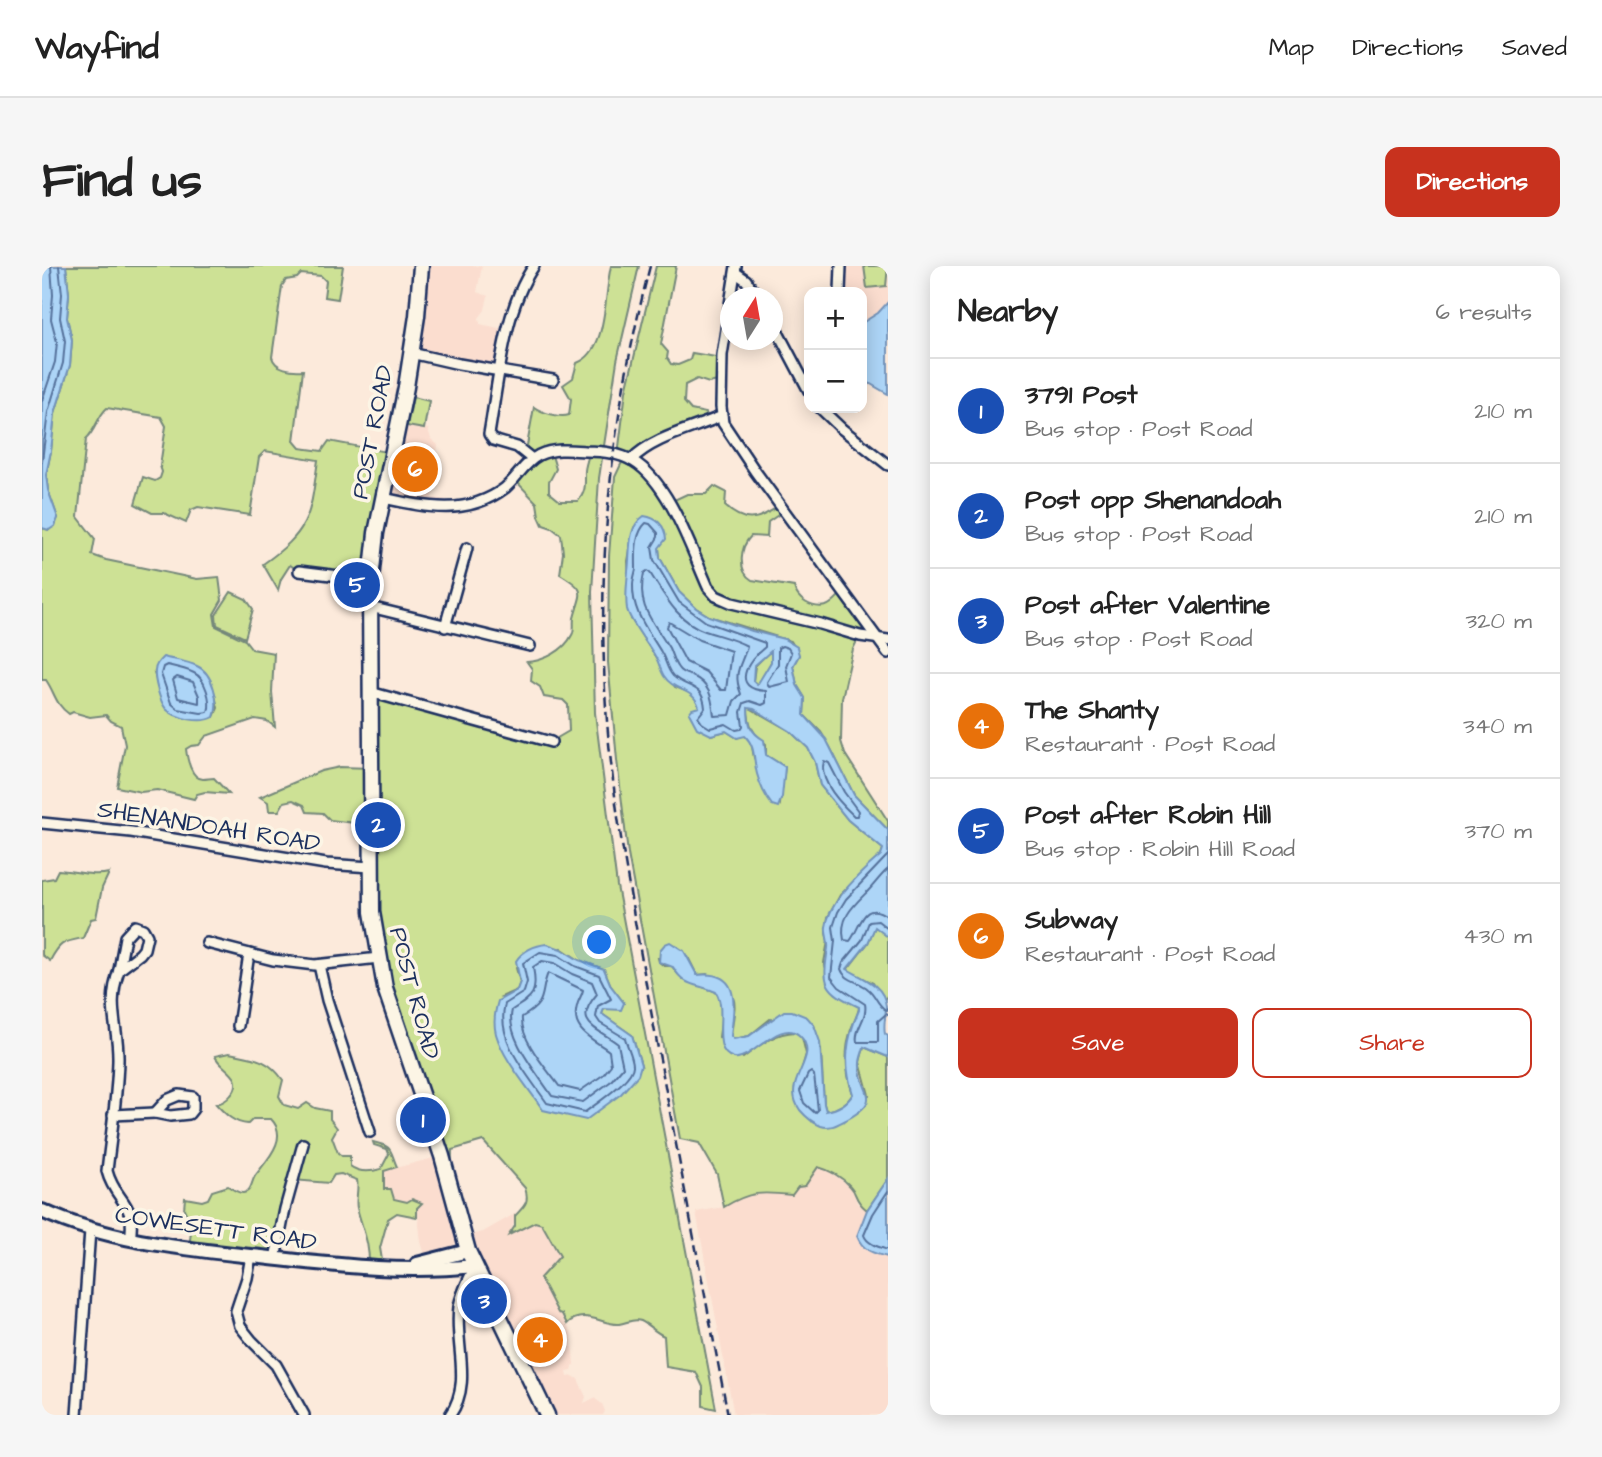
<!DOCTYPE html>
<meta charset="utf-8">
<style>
:root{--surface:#fff;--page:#f6f6f6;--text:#222;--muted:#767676;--line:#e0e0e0;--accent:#c8321e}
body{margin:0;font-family:"Architects Daughter",sans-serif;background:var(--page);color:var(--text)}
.controls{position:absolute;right:21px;top:21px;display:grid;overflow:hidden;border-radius:14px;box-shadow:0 4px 18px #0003}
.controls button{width:63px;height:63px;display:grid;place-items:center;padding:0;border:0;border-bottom:2px solid var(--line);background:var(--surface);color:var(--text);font:35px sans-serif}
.compass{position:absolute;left:678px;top:21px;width:63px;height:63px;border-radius:50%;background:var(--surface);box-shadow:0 4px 18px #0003;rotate:11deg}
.you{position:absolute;left:558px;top:677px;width:24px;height:24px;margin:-18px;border:5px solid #fff;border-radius:50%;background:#1a73e8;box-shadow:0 0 0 10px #1a73e833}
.badge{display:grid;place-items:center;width:46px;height:46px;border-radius:50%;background:var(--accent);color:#fff;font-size:23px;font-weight:700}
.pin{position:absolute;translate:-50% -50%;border:4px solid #fff;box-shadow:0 2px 7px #0006}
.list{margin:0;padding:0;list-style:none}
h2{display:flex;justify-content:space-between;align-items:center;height:91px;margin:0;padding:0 28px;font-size:30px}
h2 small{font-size:23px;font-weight:400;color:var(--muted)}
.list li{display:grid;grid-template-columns:46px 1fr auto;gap:21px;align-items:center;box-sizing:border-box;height:105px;padding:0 28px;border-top:2px solid var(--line)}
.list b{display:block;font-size:26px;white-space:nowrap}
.list p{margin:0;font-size:23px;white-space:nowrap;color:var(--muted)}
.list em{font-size:23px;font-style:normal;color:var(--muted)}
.actions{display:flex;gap:14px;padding:21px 28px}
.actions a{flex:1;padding:16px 0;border:2px solid var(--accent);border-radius:14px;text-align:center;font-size:24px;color:var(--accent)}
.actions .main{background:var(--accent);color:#fff}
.map{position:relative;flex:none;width:846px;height:1149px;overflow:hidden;border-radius:14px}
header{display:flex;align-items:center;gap:42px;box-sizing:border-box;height:98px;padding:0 35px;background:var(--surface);border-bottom:2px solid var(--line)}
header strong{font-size:33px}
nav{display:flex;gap:38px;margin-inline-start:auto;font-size:24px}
.intro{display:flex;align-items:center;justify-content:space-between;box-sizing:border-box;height:168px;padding:0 42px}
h1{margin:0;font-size:49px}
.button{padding:18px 32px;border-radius:14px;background:var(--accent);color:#fff;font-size:24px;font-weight:700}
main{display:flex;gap:42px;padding:0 42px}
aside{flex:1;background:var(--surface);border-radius:14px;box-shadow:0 4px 18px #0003}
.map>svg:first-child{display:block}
</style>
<header>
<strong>Wayfind</strong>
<nav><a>Map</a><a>Directions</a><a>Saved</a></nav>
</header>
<div class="intro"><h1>Find us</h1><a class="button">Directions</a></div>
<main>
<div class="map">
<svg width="846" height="1149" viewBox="0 0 846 1149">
<rect width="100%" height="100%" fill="#fceadb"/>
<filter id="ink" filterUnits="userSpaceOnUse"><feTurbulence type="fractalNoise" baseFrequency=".0143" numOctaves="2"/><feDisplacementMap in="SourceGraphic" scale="14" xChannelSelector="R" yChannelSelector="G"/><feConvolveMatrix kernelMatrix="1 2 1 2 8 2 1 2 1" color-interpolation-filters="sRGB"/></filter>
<g filter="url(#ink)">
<g fill="#fbddcf">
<polygon points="379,0 440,0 435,26 446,30 443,44 437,52 438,58 466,64 458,106 370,83"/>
<polygon points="800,0 846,0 846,36 836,47 820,57 820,26 798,26"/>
<polygon points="357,157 386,163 389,173 396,179 391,211 394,215 390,232 414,235 416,241 342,228"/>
<polygon points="399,890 418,963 413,979 407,988 385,995 379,976 375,942 352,933 342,923 342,905"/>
<polygon points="776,901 785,904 810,921 815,937 825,944 815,970 830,987 846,991 846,1149 692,1149 654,946 682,941 700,930 717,926 750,928 756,921 763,920"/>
<polygon points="476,946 468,968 493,956 500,958 518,990 498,1012 529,1066 532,1098 530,1105 525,1106 526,1111 531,1110 536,1113 544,1131 542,1137 552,1132 560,1138 563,1145 561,1149 505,1149 422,971 441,966"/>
</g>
<g fill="#cde195" stroke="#74887a" stroke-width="2" fill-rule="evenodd">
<path d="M24 0H301L296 33 282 31 284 15 279 10 259 8 255 12 244 14 240 20 230 91C233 103 250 105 261 104L252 175 258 182 280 185 287 175 350 187 330 313 257 305 248 299 239 313 236 324 221 298C269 264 268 250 276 194L223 185 217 191 208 249 156 241 149 244 144 257 122 247H110L93 238 101 211 113 215 118 212 120 206 118 200 124 160 119 151 65 142C55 151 54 164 44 173L36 251 53 273 50 289 64 294 155 313 177 311 180 334 172 348 174 360 203 374 210 383 232 387 230 426 233 461 225 455 213 453 164 470 157 479 149 480 144 483C145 492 149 513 161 513 165 513 168 512 172 512L187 528 163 526 155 528 152 533 115 524 99 526 75 521 83 479 79 460 69 455 64 449 48 451 31 446 27 448C13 438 13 427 4 414H0V262L7 264 16 252 6 224 4 209 9 185 13 147 28 99 30 74 25 52 27 28ZM112 407 172 425 176 442 172 451C124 449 126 455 112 407Z"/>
<path d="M569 0H597L575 95 557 212 550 326 553 447 575 620 674 1143 661 1140V1121L654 1106 624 1101 622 1070C613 1066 607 1059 599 1055 591 1052 585 1057 577 1058 561 1059 541 1042 525 1058L520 1048 516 1047 498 1012 518 990 500 958 493 956 467 969 473 960V950C482 940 488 937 483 922L441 875 410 884 409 922 343 715 329 559 288 554 281 547 265 546 262 539 251 534 242 536 237 545H227L226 536 218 531 279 505 298 501 329 502V425L510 475 527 465 526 439 521 434 502 431 498 421 489 415 490 403 485 396C502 395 522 385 530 369 533 364 531 358 532 352 539 325 546 325 518 308L521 287 519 269 510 262 501 259 497 250 495 237 473 214 490 192 484 185 492 141C500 147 518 152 527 149L529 133 521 119 531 112 535 97C566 86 562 28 569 0ZM547 185C547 192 542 201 543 208 543 219 544 226 536 235H518L507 226V216L514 203 509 186ZM519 682 537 694 562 703 569 720 582 737 562 743 560 748 590 769 599 799 459 731 475 724 478 716 474 702Z"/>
<path d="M614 0H634L619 78 626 86 625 92 629 98 636 99 648 94 650 87 680 92V114L667 117 655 113 643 119 642 136 649 144 664 147 667 155 593 190 628 236 645 228H664L672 220 684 226 683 240C705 260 716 253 739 239L742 245 726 256 725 271 709 270C698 281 695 305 710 314L752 321C755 334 770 343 784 340 791 338 797 329 802 325L836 372 818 369 811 383 800 432 799 475 803 488 846 555V564L812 529 788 481 779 466 762 449 763 432 755 419 751 400 757 389 749 375 667 350 654 342 637 326 618 292 617 282 592 262 586 295 589 353 633 421 649 427 655 434 669 469 684 465 695 472 703 469 709 475 712 492 738 538 743 501 724 489V478C711 468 706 459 706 441L748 465 766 482 773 496 778 519 806 554 841 583 839 589 798 629 786 651 784 667 786 675 782 697 793 727 817 741C816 750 810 758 808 767 802 788 804 808 811 828 805 838 796 843 784 845L782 838 779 784 772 759 728 753 707 770 692 773 689 770C694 728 699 734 665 708L655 709 647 693 616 692 617 696 622 700H630C641 719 656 718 674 726 683 740 679 755 677 771L701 792C717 780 731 767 753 766L760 771 764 788 759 805 770 855 827 829 818 796 822 781 846 791V913L825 944C811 933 816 928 808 920 800 911 787 904 776 901L763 920 756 921 750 929C720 926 708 925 682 941L675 908 657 877 638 873 586 588 575 494 566 396 567 290 573 211 582 192 576 189 584 125Z"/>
<polygon points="822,0 846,0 844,20 825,22"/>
<polygon points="371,131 387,135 382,163 365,160"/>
<polygon points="189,326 204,333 211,343 203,372 175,359 174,349"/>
<polygon points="729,384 729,396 716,419 711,415 713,400"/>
<path d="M16 604C33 605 51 611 67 607L60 622 54 652 49 653 41 672C21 676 18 676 8 695L0 689V614L12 612Z"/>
<polygon points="833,660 846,671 846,729 842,734 831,717 805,704 826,677"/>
<path d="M187 787C211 792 226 792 241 814L237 830 242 839 256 843 265 837 273 842 288 845V853L295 862 290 871 296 887 300 890H308V900C317 907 329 906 339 903L347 888 345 883 332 879 331 876C352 881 347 883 355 901L342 905V923H349L352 933 365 936 370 933 380 937 375 942V951L355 947 346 953 338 982 341 1000 327 1002C328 977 321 965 315 942 313 933 317 923 315 914L299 908 292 909 287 917 251 914 232 990 147 981 150 959 142 943 143 932 160 935 166 933 170 925 186 920C190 923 196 927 201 927 210 926 209 916 213 910 224 895 248 872 229 853H211L206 858C192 857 184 849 174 838 180 837 185 834 189 829 205 810 179 804 173 790Z"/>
</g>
<g fill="#add5f7" stroke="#7393ba" stroke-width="2" fill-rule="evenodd">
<polygon points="0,0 24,0 27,28 25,52 30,74 28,99 13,147 9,185 4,209 6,224 16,252 13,260 7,264 0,262"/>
<polygon points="846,36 846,128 820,113 820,57 836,47"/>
<path d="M602 250C616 252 623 260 624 273L617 282 618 292 637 326 654 342 667 350 710 365 742 373 755 381 757 389 751 400 755 419 763 432 762 449 784 473 812 529 846 564V671L833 661 826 677 805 703C821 712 842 719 844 740 844 750 841 759 843 768L846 770V791L822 781C821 786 818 792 818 797 816 827 845 831 804 854 796 858 789 863 779 860 771 857 764 851 758 844 737 815 780 792 758 770 739 750 708 796 692 792 667 786 686 744 674 726 654 717 643 722 631 701L617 696 618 684 623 678 628 676 642 685 655 709C700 704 692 739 689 770L692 773 707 770 742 745H750L765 751 772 759 778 776 782 838 784 845C796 843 805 838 811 828 801 798 804 773 817 744V741C782 724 780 719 786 682 787 675 783 668 784 661 787 635 820 605 839 589L841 583 806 554 778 519 773 496 766 482 748 465 712 443 706 442C706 458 708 466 722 474L724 489 743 501 740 531 736 541 730 539C723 530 718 519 715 508 711 493 714 481 703 470L695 472 684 465 669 469 655 462 647 447 650 443 657 441C652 422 632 426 622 410 618 404 617 396 613 390 606 378 588 356 585 343 583 330 585 318 586 305 589 286 584 262 602 250ZM729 385V396L715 419 711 415 712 400Z"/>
<path d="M121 391C132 394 145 395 155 400 171 407 178 436 172 451 160 458 134 453 124 443 118 436 112 414 113 405 113 399 117 395 121 391Z"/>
<path d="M505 678 519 683 537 694 562 703 569 720 582 737 579 744 562 743 560 748 590 769 599 799 596 809 579 828 544 854 501 844C486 821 462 795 454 768 451 757 453 745 456 735L475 724 478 716 474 695C480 685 493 679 505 678Z"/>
<path d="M846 913V991C832 988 820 984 815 970L825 944Z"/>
</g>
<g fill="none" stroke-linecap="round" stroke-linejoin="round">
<g stroke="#55719b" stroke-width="2">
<polyline points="0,135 13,96 15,76 9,53 11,29 9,0"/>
<polyline points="0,195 6,146 21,97 23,75 18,52 20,28 17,0"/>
<path d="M604 257 608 258 616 267V271L610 281 612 294 637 336 664 356 723 377V381C705 395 688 423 724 425V437L720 439 708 435 702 437 699 446 701 460 699 463 694 464 684 458 668 462 660 457 656 451 663 442C661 417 645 423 631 410 625 404 624 394 619 386 606 364 590 346 591 319 591 313 593 308 594 303 594 288 592 268 604 257Z"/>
<path d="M605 305 608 307C623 330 635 355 663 365 678 370 692 373 705 380 700 399 690 405 699 428L692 435 688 449 672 450C670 433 669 418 650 410 645 408 639 407 636 402 632 397 630 389 627 382 611 355 594 341 602 307Z"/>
<polygon points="627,356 657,374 689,385 684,424 679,424 664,406 644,396 625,361"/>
<polygon points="740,380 746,382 749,387 744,400 747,416 727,421 725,416 736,398 736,382"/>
<path d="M125 399C134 401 144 403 152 407 163 412 170 435 166 446L159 447 136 443 129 437 119 408 121 401Z"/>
<polygon points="135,411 151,416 157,430 157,437 136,432 131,414"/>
<path d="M782 495 787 497 802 526 816 545 815 550H812C799 538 776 514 782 495Z"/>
<path d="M846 589 804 633 796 646 791 661 793 675 789 711 797 721 823 738C826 752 812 763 815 776H836V755L844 748 846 749"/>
<path d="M846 603C838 610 833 618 826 625 811 640 797 652 802 674L808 675C819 661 821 632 846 651"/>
<path d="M846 663 836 655 827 656 820 674 801 697 799 703C803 715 817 715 826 723 834 729 835 739 844 744L846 743"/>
<path d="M498 686 516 689 533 700 557 709 569 733 556 740 554 751 558 757 583 772C585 780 591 791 591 799 592 813 553 839 543 846L505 837C486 809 453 774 463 738L482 726 485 716 481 697Z"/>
<path d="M500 695 512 697 530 708 550 716 555 728C529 758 556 762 576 778L581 801 568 816 541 836 510 830C496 808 463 771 470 744 491 731 496 727 491 701Z"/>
<path d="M506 707 541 724C540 730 536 734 535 740 528 765 551 773 567 785L569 799 561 809 538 825 517 820C504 802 478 774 480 751 507 736 497 728 506 707Z"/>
<polygon points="769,806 772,809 776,844 773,847 762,837 758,825 766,808"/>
<path d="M846 925 831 948 822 969C825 978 837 981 846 984"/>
</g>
<g stroke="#1b2f5e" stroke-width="14">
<g id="minor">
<polyline points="694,0 680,89 679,141 681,157 713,205 846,387"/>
<polyline points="694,7 704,14 716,32"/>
<polyline points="798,26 799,0"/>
<polyline points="730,55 767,125"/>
<polyline points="369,87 417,98 511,114"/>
<polyline points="778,142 800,163 846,199"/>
<path d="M490 193 475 181 451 174 447 168C456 117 462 42 492 0"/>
<path d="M589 194C611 171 651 163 680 150"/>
<path d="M341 232C383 241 425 251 463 222 475 212 483 196 497 189 512 182 529 184 544 185 560 185 577 187 591 195 627 216 649 283 666 321L674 330 690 337 778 358 818 370 846 374"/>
<polyline points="257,305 329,314"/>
<polyline points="328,341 488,380"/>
<polyline points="403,361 425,282"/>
<polyline points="328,426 509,476"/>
<polyline points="0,557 89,566 284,598 329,601"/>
<polygon points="93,660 101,663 105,670 102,683 98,688 77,704 83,671"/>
<polyline points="165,677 231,694 273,699 337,692"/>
<polyline points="277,699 285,734 328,866"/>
<path d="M77 704C64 742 77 759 76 795 75 832 69 869 65 905 73 936 95 936 88 973"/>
<polyline points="196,760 207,688"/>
<polygon points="137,829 151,831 151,843 147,848 128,850 113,847 125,834"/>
<polyline points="71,849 113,847"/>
<polyline points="209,990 205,1012 194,1045 198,1060 210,1075 234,1099 262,1149"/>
<polyline points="233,993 243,943 261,878"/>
<polyline points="35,1149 48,964"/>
<path d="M408 1149C431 1117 412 1077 417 1041 419 1027 427 1013 433 1000"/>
</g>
</g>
<g stroke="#1b2f5e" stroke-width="18">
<g id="secondary">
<path d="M0 945C66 975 137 982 209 990 286 998 354 1008 433 1000"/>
<polyline points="375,998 426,985"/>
</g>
</g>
<g stroke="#1b2f5e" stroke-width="19">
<polyline id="primary" points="379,0 375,50 364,121 334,267 328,322 330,646 343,722 400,890 426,985 505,1149"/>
</g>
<use href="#minor" stroke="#fcf5e5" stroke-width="9"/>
<use href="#secondary" stroke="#fcf5e5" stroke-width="12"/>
<use href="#primary" stroke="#fcf5e5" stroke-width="14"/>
<path stroke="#1b2f5e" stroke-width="2.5" stroke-dasharray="10 5" stroke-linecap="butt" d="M608 0C574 131 557 264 562 399 565 511 587 620 606 729 632 869 659 1009 686 1149"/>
</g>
</g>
<g text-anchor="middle" stroke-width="7" stroke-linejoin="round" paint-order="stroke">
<g font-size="24" fill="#1b2f5e" stroke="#fcf5e5">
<text transform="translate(330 166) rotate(-79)" y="8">POST ROAD</text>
<text transform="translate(167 560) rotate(9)" y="8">SHENANDOAH ROAD</text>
<text transform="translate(373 727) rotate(75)" y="8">POST ROAD</text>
<text transform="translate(174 962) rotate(8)" y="8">COWESETT ROAD</text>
</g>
</g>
</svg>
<div class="controls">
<button>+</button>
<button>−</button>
</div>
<svg class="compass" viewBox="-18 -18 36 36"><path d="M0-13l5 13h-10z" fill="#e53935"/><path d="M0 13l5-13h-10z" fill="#767676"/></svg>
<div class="you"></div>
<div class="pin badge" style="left:381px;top:854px;background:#1a4fb4">1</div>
<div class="pin badge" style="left:336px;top:559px;background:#1a4fb4">2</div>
<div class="pin badge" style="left:442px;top:1035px;background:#1a4fb4">3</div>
<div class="pin badge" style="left:498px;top:1074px;background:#e8710a">4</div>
<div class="pin badge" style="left:315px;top:319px;background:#1a4fb4">5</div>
<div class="pin badge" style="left:373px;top:203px;background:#e8710a">6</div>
</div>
<aside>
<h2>Nearby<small>6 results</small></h2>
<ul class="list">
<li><span class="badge" style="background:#1a4fb4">1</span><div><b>3791 Post</b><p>Bus stop · Post Road</p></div><em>210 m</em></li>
<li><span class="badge" style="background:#1a4fb4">2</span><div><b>Post opp Shenandoah</b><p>Bus stop · Post Road</p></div><em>210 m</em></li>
<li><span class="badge" style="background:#1a4fb4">3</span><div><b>Post after Valentine</b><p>Bus stop · Post Road</p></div><em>320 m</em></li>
<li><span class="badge" style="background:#e8710a">4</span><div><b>The Shanty</b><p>Restaurant · Post Road</p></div><em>340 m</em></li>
<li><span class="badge" style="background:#1a4fb4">5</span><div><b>Post after Robin Hill</b><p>Bus stop · Robin Hill Road</p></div><em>370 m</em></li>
<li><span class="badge" style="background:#e8710a">6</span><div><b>Subway</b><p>Restaurant · Post Road</p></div><em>430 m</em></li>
</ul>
<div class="actions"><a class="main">Save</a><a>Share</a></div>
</aside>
</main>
